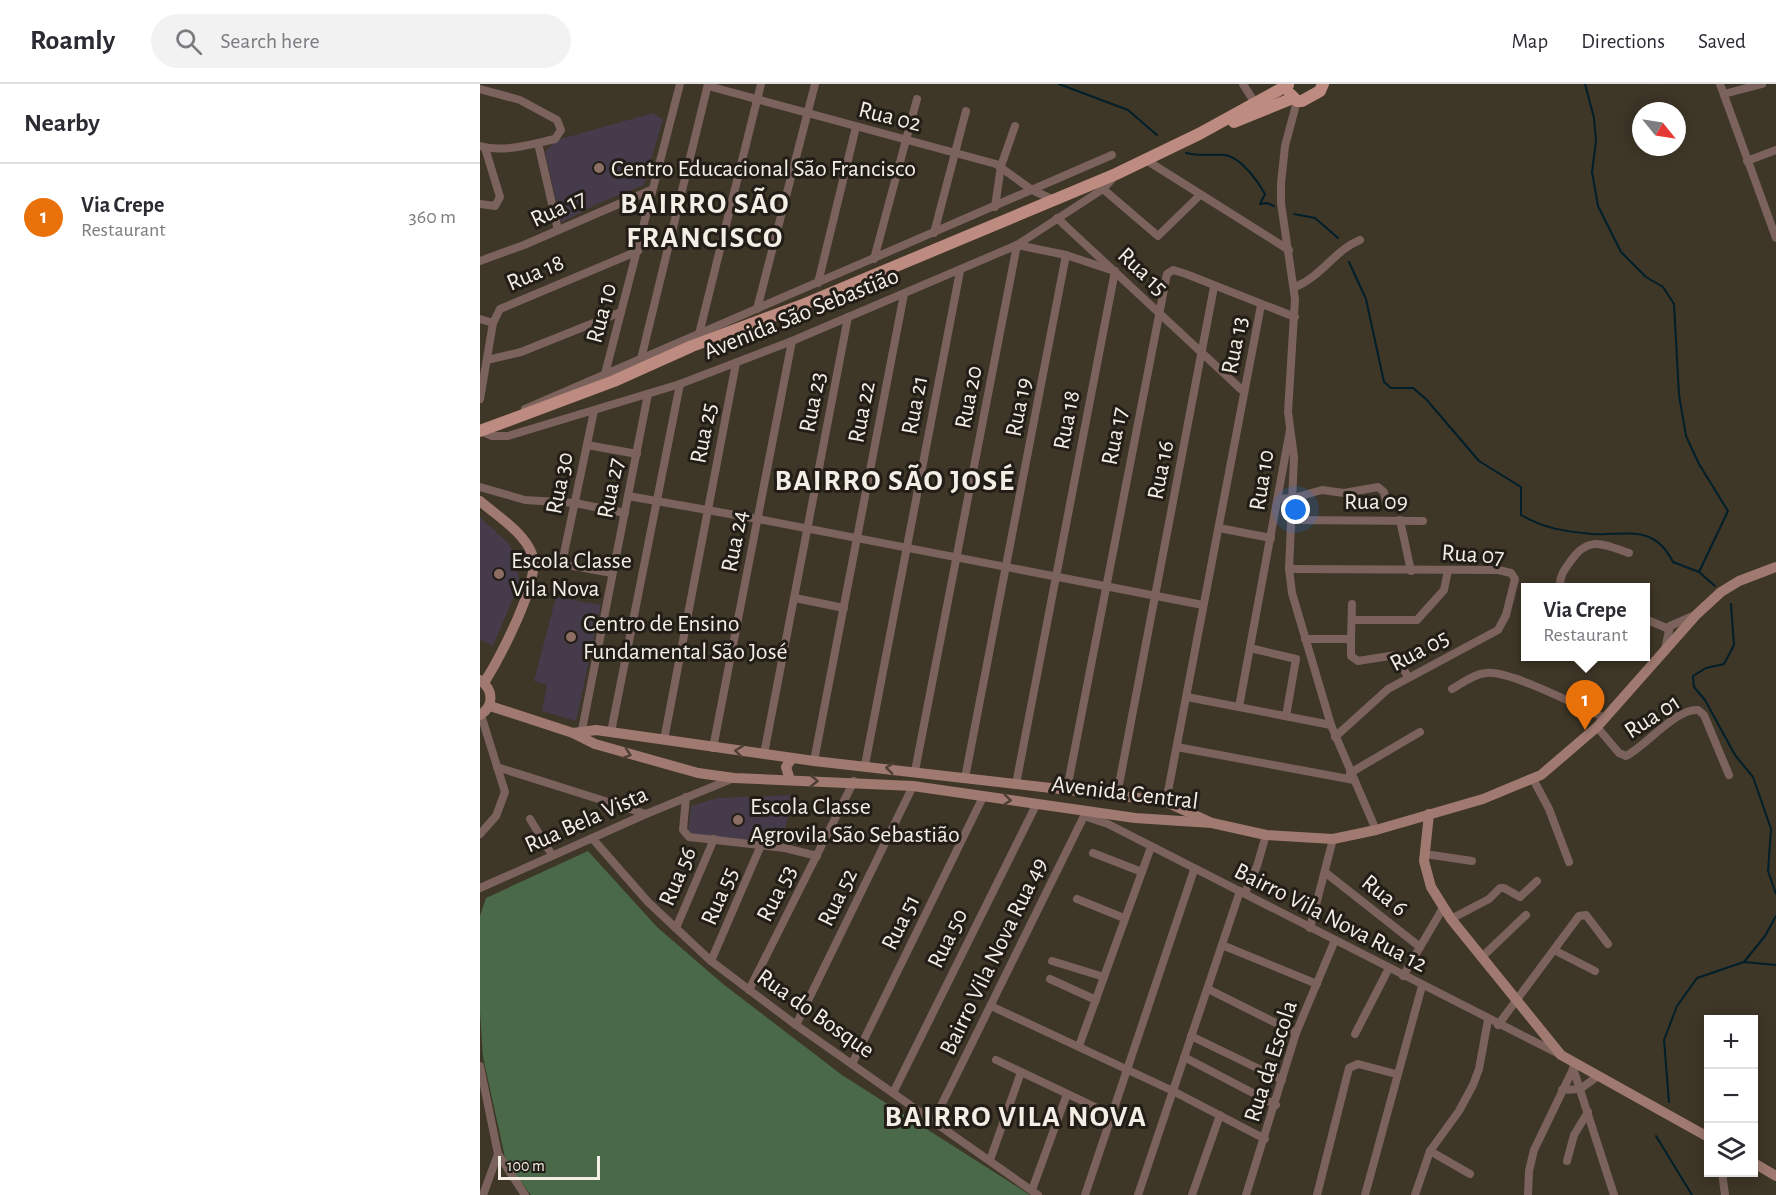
<!DOCTYPE html>
<meta charset="utf-8">
<style>
:root{--surface:#fff;--page:#f2f2f3;--text:#2b2b33;--muted:#7c7c81;--line:#e1e1e2;--accent:#ea580c}
body{margin:0;font-family:"Alegreya Sans",sans-serif;background:var(--page);color:var(--text)}
.controls{position:absolute;right:18px;bottom:18px;display:grid;overflow:hidden;border-radius:0px;box-shadow:0 3px 15px #0003}
.controls button{width:54px;height:54px;display:grid;place-items:center;padding:0;border:0;border-bottom:2px solid var(--line);background:var(--surface);color:var(--text);font:30px sans-serif}
.compass{position:absolute;left:1152px;top:18px;width:54px;height:54px;border-radius:50%;background:var(--surface);box-shadow:0 3px 15px #0003;rotate:120deg}
.scale{position:absolute;left:18px;bottom:15px;width:102px;box-sizing:border-box;padding-left:6px;border:3px solid #f4eee5;border-top:0;font-size:16px;line-height:21px;white-space:nowrap;color:#f4eee5;-webkit-text-stroke:4px #221e17;paint-order:stroke}
.you{position:absolute;left:816px;top:426px;width:21px;height:21px;margin:-15px;border:4px solid #fff;border-radius:50%;background:#1a73e8;box-shadow:0 0 0 9px #1a73e833}
.badge{display:grid;place-items:center;width:39px;height:39px;border-radius:50%;background:var(--accent);color:#fff;font-size:20px;font-weight:700}
.pin{position:absolute;translate:-50% -50px;filter:drop-shadow(0 2px 3px #0008)}
.pin::after{content:'';position:absolute;top:32px;width:21px;height:18px;background:inherit;clip-path:polygon(0 0,100% 0,50% 100%)}
.popup{position:absolute;left:1041px;top:499px;width:129px;height:78px;box-sizing:border-box;display:grid;place-content:center;border-radius:0px;background:var(--surface);filter:drop-shadow(0 2px 4px #0005);font-size:20px;white-space:nowrap;color:var(--muted)}
.popup b{font-size:22px;color:var(--text)}
.popup::after{content:'';position:absolute;left:50%;top:100%;margin-left:-12px;border:12px solid transparent;border-top-color:var(--surface)}
.list{margin:0;padding:0;list-style:none}
h2{display:flex;justify-content:space-between;align-items:center;height:78px;margin:0;padding:0 24px;font-size:26px}
h2 small{font-size:20px;font-weight:400;color:var(--muted)}
.list li{display:grid;grid-template-columns:39px 1fr auto;gap:18px;align-items:center;box-sizing:border-box;height:108px;padding:0 24px;border-top:2px solid var(--line)}
.list b{display:block;font-size:22px;white-space:nowrap}
.list p{margin:0;font-size:20px;white-space:nowrap;color:var(--muted)}
.list em{font-size:20px;font-style:normal;color:var(--muted)}
.icon{flex:none;width:33px;height:33px;fill:none;stroke:currentColor;stroke-width:2;stroke-linecap:round;stroke-linejoin:round}
.map{position:relative;flex:none;width:1296px;height:1111px;overflow:hidden}
header{display:flex;align-items:center;gap:36px;box-sizing:border-box;height:84px;padding:0 30px;background:var(--surface);border-bottom:2px solid var(--line)}
header strong{font-size:28px}
nav{display:flex;gap:33px;margin-inline-start:auto;font-size:21px}
.search{width:420px;height:54px;background:var(--page);display:flex;align-items:center;gap:15px;box-sizing:border-box;padding:0 21px;border-radius:33px;color:var(--muted);font-size:22px}
main{display:flex}
aside{flex:1;background:var(--surface)}
.map>svg:first-child{display:block}
</style>
<header>
<strong>Roamly</strong>
<div class="search"><svg class="icon" aria-label="search" viewBox="0 0 24 24"><circle cx="10" cy="10" r="6"/><path d="M15 15l6 6"/></svg>Search here</div>
<nav><a>Map</a><a>Directions</a><a>Saved</a></nav>
</header>
<main>
<aside>
<h2>Nearby<small></small></h2>
<ul class="list">
<li><span class="badge" style="background:#e8710a">1</span><div><b>Via Crepe</b><p>Restaurant</p></div><em>360 m</em></li>
</ul>
</aside>
<div class="map">
<svg width="1296" height="1111" viewBox="0 0 1296 1111">
<rect width="100%" height="100%" fill="#3e3627"/>
<g fill="#453b4b">
<polygon points="173,29 183,35 164,101 117,120 81,139 65,68 77,56"/>
<polygon points="0,433 30,461 37,480 39,500 13,562 0,556"/>
<polygon points="76,513 121,521 96,637 62,627 67,601 54,597"/>
<polygon points="314,711 301,759 208,750 211,722 237,714"/>
</g>
<polygon fill="#496948" points="108,767 177,843 243,900 362,991 550,1111 51,1111 26,1078 3,973 0,928 0,832 6,814"/>
<g fill="none" stroke-linecap="round" stroke-linejoin="round">
<g stroke="#001f2a" stroke-width="2">
<polyline points="579,0 648,26 677,51"/>
<polyline points="1105,0 1114,34 1116,57 1112,88 1118,122 1141,168 1166,193 1183,203 1194,220 1199,311 1206,352 1219,380 1248,427 1219,488"/>
<path d="M706 69C720 73 740 69 749 72 763 77 778 97 785 110L780 120 787 119 794 122"/>
<polyline points="814,130 835,134 858,154"/>
<path d="M869 178 886 215 904 298 911 304H933L946 315 999 377 1041 403V431C1065 445 1084 447 1112 450 1147 452 1173 439 1193 478L1219 488 1235 502"/>
<polyline points="1251,520 1254,561 1244,580 1226,584 1213,592 1214,603 1225,616 1255,671 1273,693 1291,745 1288,787 1296,810"/>
<polyline points="1264,878 1296,881"/>
<polyline points="1189,1018 1184,956 1197,922 1217,894 1264,878 1285,852 1296,832"/>
<polyline points="1176,1052 1212,1111"/>
</g>
<g stroke="#7b625c" stroke-width="8">
<polyline points="763,0 775,19"/>
<polyline points="1240,0 1296,154"/>
<polyline points="228,2 516,80 552,106 574,116"/>
<path d="M0 5 40 16 77 36 81 46 75 55C52 60 24 69 0 62"/>
<polyline points="1244,10 1282,0"/>
<polyline points="817,17 805,62 801,99 801,119 815,215 808,328 814,373 809,485 812,509 851,641 896,746"/>
<polyline points="58,59 78,146"/>
<polyline points="666,76 809,166"/>
<polyline points="1267,77 1296,66"/>
<polyline points="623,105 678,152 719,112"/>
<polyline points="0,120 15,122 20,113 5,64"/>
<polyline points="515,123 521,82 535,42"/>
<polyline points="577,134 764,308"/>
<polyline points="454,149 486,27"/>
<polyline points="537,161 586,171 631,186"/>
<polyline points="394,175 437,15"/>
<polyline points="0,177 44,161 171,106"/>
<polyline points="338,199 376,43"/>
<path d="M815 203C841 193 855 166 880 156"/>
<polyline points="277,225 335,0"/>
<polyline points="0,235 13,239"/>
<polyline points="219,250 281,0"/>
<polyline points="161,275 228,0"/>
<polyline points="7,276 41,268 141,228"/>
<polyline points="125,290 200,0"/>
<polyline points="0,315 13,239 20,225 158,167"/>
<polyline points="45,325 632,71"/>
<polyline points="1,347 12,352 28,352 200,300 312,257 537,161 623,105 634,93"/>
<polyline points="107,361 157,370"/>
<polyline points="0,403 45,416 95,419 145,429"/>
<polyline points="148,412 278,435 723,521"/>
<polyline points="798,415 813,414 842,406 864,409 898,403 904,408 907,422"/>
<polyline points="812,436 943,437"/>
<polyline points="920,436 931,487"/>
<polyline points="739,444 791,454"/>
<polyline points="54,475 132,489"/>
<polyline points="82,479 114,327"/>
<polyline points="809,485 1018,486 1031,489 1035,495 1026,531 1018,546 908,605 855,653"/>
<path d="M1083 504 1080 500C1080 491 1085 485 1090 478 1108 451 1123 460 1149 469"/>
<polyline points="315,514 364,524"/>
<polyline points="1165,535 1189,545"/>
<polyline points="872,536 937,536 964,506 968,486"/>
<polyline points="825,555 871,555 871,572 878,577 916,571 928,593"/>
<polyline points="871,555 872,520"/>
<polyline points="770,564 816,575 806,632"/>
<polyline points="1185,565 1190,542 1215,531"/>
<path d="M972 605C982 599 994 590 1006 589 1030 586 1100 623 1125 634"/>
<polyline points="707,613 851,641"/>
<polyline points="759,623 810,346"/>
<path d="M1117 643 1139 669 1146 672C1166 662 1196 624 1218 626L1224 631 1249 691"/>
<polyline points="102,646 168,310"/>
<polyline points="131,648 200,300"/>
<polyline points="184,656 256,279"/>
<polyline points="697,663 874,696"/>
<polyline points="233,664 312,257"/>
<polyline points="284,670 368,233"/>
<polyline points="334,677 424,210"/>
<polyline points="385,681 480,187"/>
<polyline points="17,683 166,730"/>
<polyline points="435,687 537,161"/>
<polyline points="870,689 940,648"/>
<polyline points="485,694 586,171"/>
<polyline points="1053,695 1069,725 1089,778"/>
<polyline points="536,700 635,187"/>
<polyline points="587,705 687,190 693,186 706,190 815,233"/>
<polyline points="637,711 734,203"/>
<polyline points="206,713 203,746 209,753 305,764 337,772"/>
<polyline points="686,718 781,221"/>
<polyline points="604,732 628,740 1079,970"/>
<polyline points="50,735 72,771"/>
<polyline points="0,750 16,732 25,708 1,631"/>
<polyline points="112,754 168,818 231,877 316,941 558,1111"/>
<polyline points="613,769 662,788"/>
<polyline points="945,770 992,777"/>
<polyline points="846,789 940,863"/>
<polyline points="0,804 166,730 254,694"/>
<polyline points="765,809 777,782 786,751"/>
<polyline points="597,815 644,834"/>
<polyline points="971,835 1009,815 1020,804 1024,804 1040,813 1057,797"/>
<polyline points="196,844 234,755"/>
<polyline points="830,844 853,755"/>
<polyline points="742,861 837,900"/>
<polyline points="1074,866 1115,887"/>
<polyline points="1003,872 1046,831"/>
<polyline points="231,877 281,761"/>
<polyline points="572,877 624,893"/>
<polyline points="923,892 963,824"/>
<polyline points="570,895 616,916"/>
<polyline points="728,905 816,949"/>
<polyline points="269,906 374,697"/>
<polyline points="511,922 693,1007 785,1055"/>
<polyline points="316,941 433,702"/>
<polyline points="1018,941 1099,832 1106,831 1128,860"/>
<polyline points="875,950 909,884"/>
<polyline points="711,952 802,996"/>
<polyline points="599,962 671,763"/>
<polyline points="704,973 796,1021"/>
<polyline points="516,976 632,1031"/>
<polyline points="372,980 503,713"/>
<polyline points="0,982 18,1070 45,1111"/>
<polyline points="1093,984 1134,1111"/>
<polyline points="1082,1006 1100,1005 1118,992"/>
<polyline points="414,1007 557,719"/>
<polyline points="454,1036 606,728"/>
<polyline points="950,1067 990,1090"/>
<polyline points="510,1076 541,988"/>
<polyline points="1087,1077 1094,1051 1108,1028"/>
<polyline points="1242,1088 1245,1111"/>
<polyline points="552,1106 587,1010"/>
<polyline points="3,1111 18,1070"/>
<polyline points="605,1111 714,786"/>
<polyline points="658,1111 760,807"/>
<polyline points="712,1111 740,1031"/>
<polyline points="766,1111 816,949 855,856"/>
<polyline points="837,1111 869,984 878,980 916,990"/>
<polyline points="885,1111 942,902"/>
<polyline points="935,1111 950,1067 979,1027 993,1001 999,985 1008,936"/>
<polyline points="1048,1111 1049,1087 1054,1066 1095,981"/>
</g>
<g stroke="#a07a70" stroke-width="10">
<path d="M0 417C17 432 44 448 52 470 62 495 19 575 4 599"/>
<path d="M0 596C14 606 14 622 0 631"/>
<polyline points="10,622 93,649 115,660 218,689 254,694 433,702 655,734 732,739 786,751 853,755 896,746 1003,715 1061,691 1117,643 1217,530 1241,508 1259,497 1296,483"/>
<polyline points="93,649 116,646 334,677 658,714 686,718 732,739"/>
<polyline points="310,696 306,683 312,674"/>
<polyline points="949,730 944,777 951,803 971,835 1081,971 1228,1053"/>
<polyline points="1274,1079 1296,1092"/>
</g>
<g stroke="#bd8b7f" stroke-width="12">
<polyline points="810,10 817,17 822,17 840,7 843,0"/>
<polyline points="754,38 813,14"/>
<polyline points="0,347 134,297 212,262 325,220 636,90 719,50 808,1"/>
</g>
</g>
<defs><path id="oneway-chevron" d="M-2-3.5L2.5 0L-2 3.5" fill="none" stroke-width="1.6" stroke-linecap="round" stroke-linejoin="round" transform="scale(1.5)"/></defs>
<g stroke="#4e3e36">
<use href="#oneway-chevron" transform="translate(259 667) rotate(-173)"/>
<use href="#oneway-chevron" transform="translate(147 670) rotate(18)"/>
<use href="#oneway-chevron" transform="translate(410 684) rotate(-173)"/>
<use href="#oneway-chevron" transform="translate(334 697) rotate(1)"/>
<use href="#oneway-chevron" transform="translate(527 716) rotate(6)"/>
</g>
<g fill="#8d6e63" stroke="#221e17" stroke-width="2">
<circle cx="119" cy="84" r="6"/>
<circle cx="19" cy="490" r="6"/>
<circle cx="91" cy="553" r="6"/>
<circle cx="258" cy="736" r="6"/>
</g>
<g text-anchor="middle" stroke-width="6" stroke-linejoin="round" paint-order="stroke">
<g font-size="24" fill="#f4eee5" stroke="#221e17">
<text transform="translate(410 32) rotate(14)" y="8">Rua 02</text>
<text transform="translate(78 124) rotate(-25)" y="8">Rua 17</text>
<text transform="translate(663 187) rotate(43)" y="8">Rua 15</text>
<text transform="translate(55 188) rotate(-23)" y="8">Rua 18</text>
<text transform="translate(121 229) rotate(-75)" y="8">Rua 10</text>
<text transform="translate(321 229) rotate(-22)" y="8">Avenida São Sebastião</text>
<text transform="translate(754 261) rotate(-79)" y="8">Rua 13</text>
<text transform="translate(488 313) rotate(-79)" y="8">Rua 20</text>
<text transform="translate(332 318) rotate(-79)" y="8">Rua 23</text>
<text transform="translate(434 321) rotate(-79)" y="8">Rua 21</text>
<text transform="translate(538 323) rotate(-79)" y="8">Rua 19</text>
<text transform="translate(381 328) rotate(-79)" y="8">Rua 22</text>
<text transform="translate(586 336) rotate(-79)" y="8">Rua 18</text>
<text transform="translate(223 349) rotate(-79)" y="8">Rua 25</text>
<text transform="translate(634 352) rotate(-79)" y="8">Rua 17</text>
<text transform="translate(680 386) rotate(-79)" y="8">Rua 16</text>
<text transform="translate(781 396) rotate(-81)" y="8">Rua 10</text>
<text transform="translate(79 399) rotate(-79)" y="8">Rua 30</text>
<text transform="translate(130 404) rotate(-79)" y="8">Rua 27</text>
<text x="896" y="425">Rua 09</text>
<text transform="translate(254 457) rotate(-79)" y="8">Rua 24</text>
<text transform="translate(993 470) rotate(4)" y="8">Rua 07</text>
<text transform="translate(939 566) rotate(-28)" y="8">Rua 05</text>
<text transform="translate(1172 632) rotate(-33)" y="8">Rua 01</text>
<text transform="translate(645 708) rotate(7)" y="8">Avenida Central</text>
<text transform="translate(106 735) rotate(-24)" y="8">Rua Bela Vista</text>
<text transform="translate(197 792) rotate(-67)" y="8">Rua 56</text>
<text transform="translate(296 809) rotate(-63)" y="8">Rua 53</text>
<text transform="translate(905 811) rotate(39)" y="8">Rua 6</text>
<text transform="translate(239 812) rotate(-67)" y="8">Rua 55</text>
<text transform="translate(357 813) rotate(-64)" y="8">Rua 52</text>
<text transform="translate(851 833) rotate(27)" y="8">Bairro Vila Nova Rua 12</text>
<text transform="translate(420 838) rotate(-64)" y="8">Rua 51</text>
<text transform="translate(467 854) rotate(-64)" y="8">Rua 50</text>
<text transform="translate(513 872) rotate(-64)" y="8">Bairro Vila Nova Rua 49</text>
<text transform="translate(336 929) rotate(35)" y="8">Rua do Bosque</text>
<text transform="translate(790 977) rotate(-72)" y="8">Rua da Escola</text>
</g>
<g font-size="24" fill="#f4eee5" stroke="#221e17" text-anchor="start">
<text x="131" y="92">Centro Educacional São Francisco</text>
<text x="31" y="484">Escola Classe<tspan x="31" dy="28">Vila Nova</tspan></text>
<text x="103" y="547">Centro de Ensino<tspan x="103" dy="28">Fundamental São José</tspan></text>
<text x="270" y="730">Escola Classe<tspan x="270" dy="28">Agrovila São Sebastião</tspan></text>
</g>
<g font-size="30" font-weight="bold" letter-spacing="1.5" fill="#f4eee5" stroke="#221e17">
<text x="225" y="129">BAIRRO SÃO<tspan x="225" dy="34">FRANCISCO</tspan></text>
<text x="415" y="406">BAIRRO SÃO JOSÉ</text>
<text x="536" y="1042">BAIRRO VILA NOVA</text>
</g>
</g>
</svg>
<div class="controls">
<button>+</button>
<button>−</button>
<button><svg class="icon" aria-label="layers" viewBox="0 0 24 24"><path d="M12 4l9 5-9 5-9-5zM3 14l9 5 9-5"/></svg></button>
</div>
<svg class="compass" viewBox="-18 -18 36 36"><path d="M0-13l5 13h-10z" fill="#e53935"/><path d="M0 13l5-13h-10z" fill="#7c7c81"/></svg>
<div class="scale">100 m</div>
<div class="you"></div>
<div class="pin badge" style="left:1105px;top:646px;background:#e8710a">1</div>
<div class="popup"><b>Via Crepe</b>Restaurant</div>
</div>
</main>
